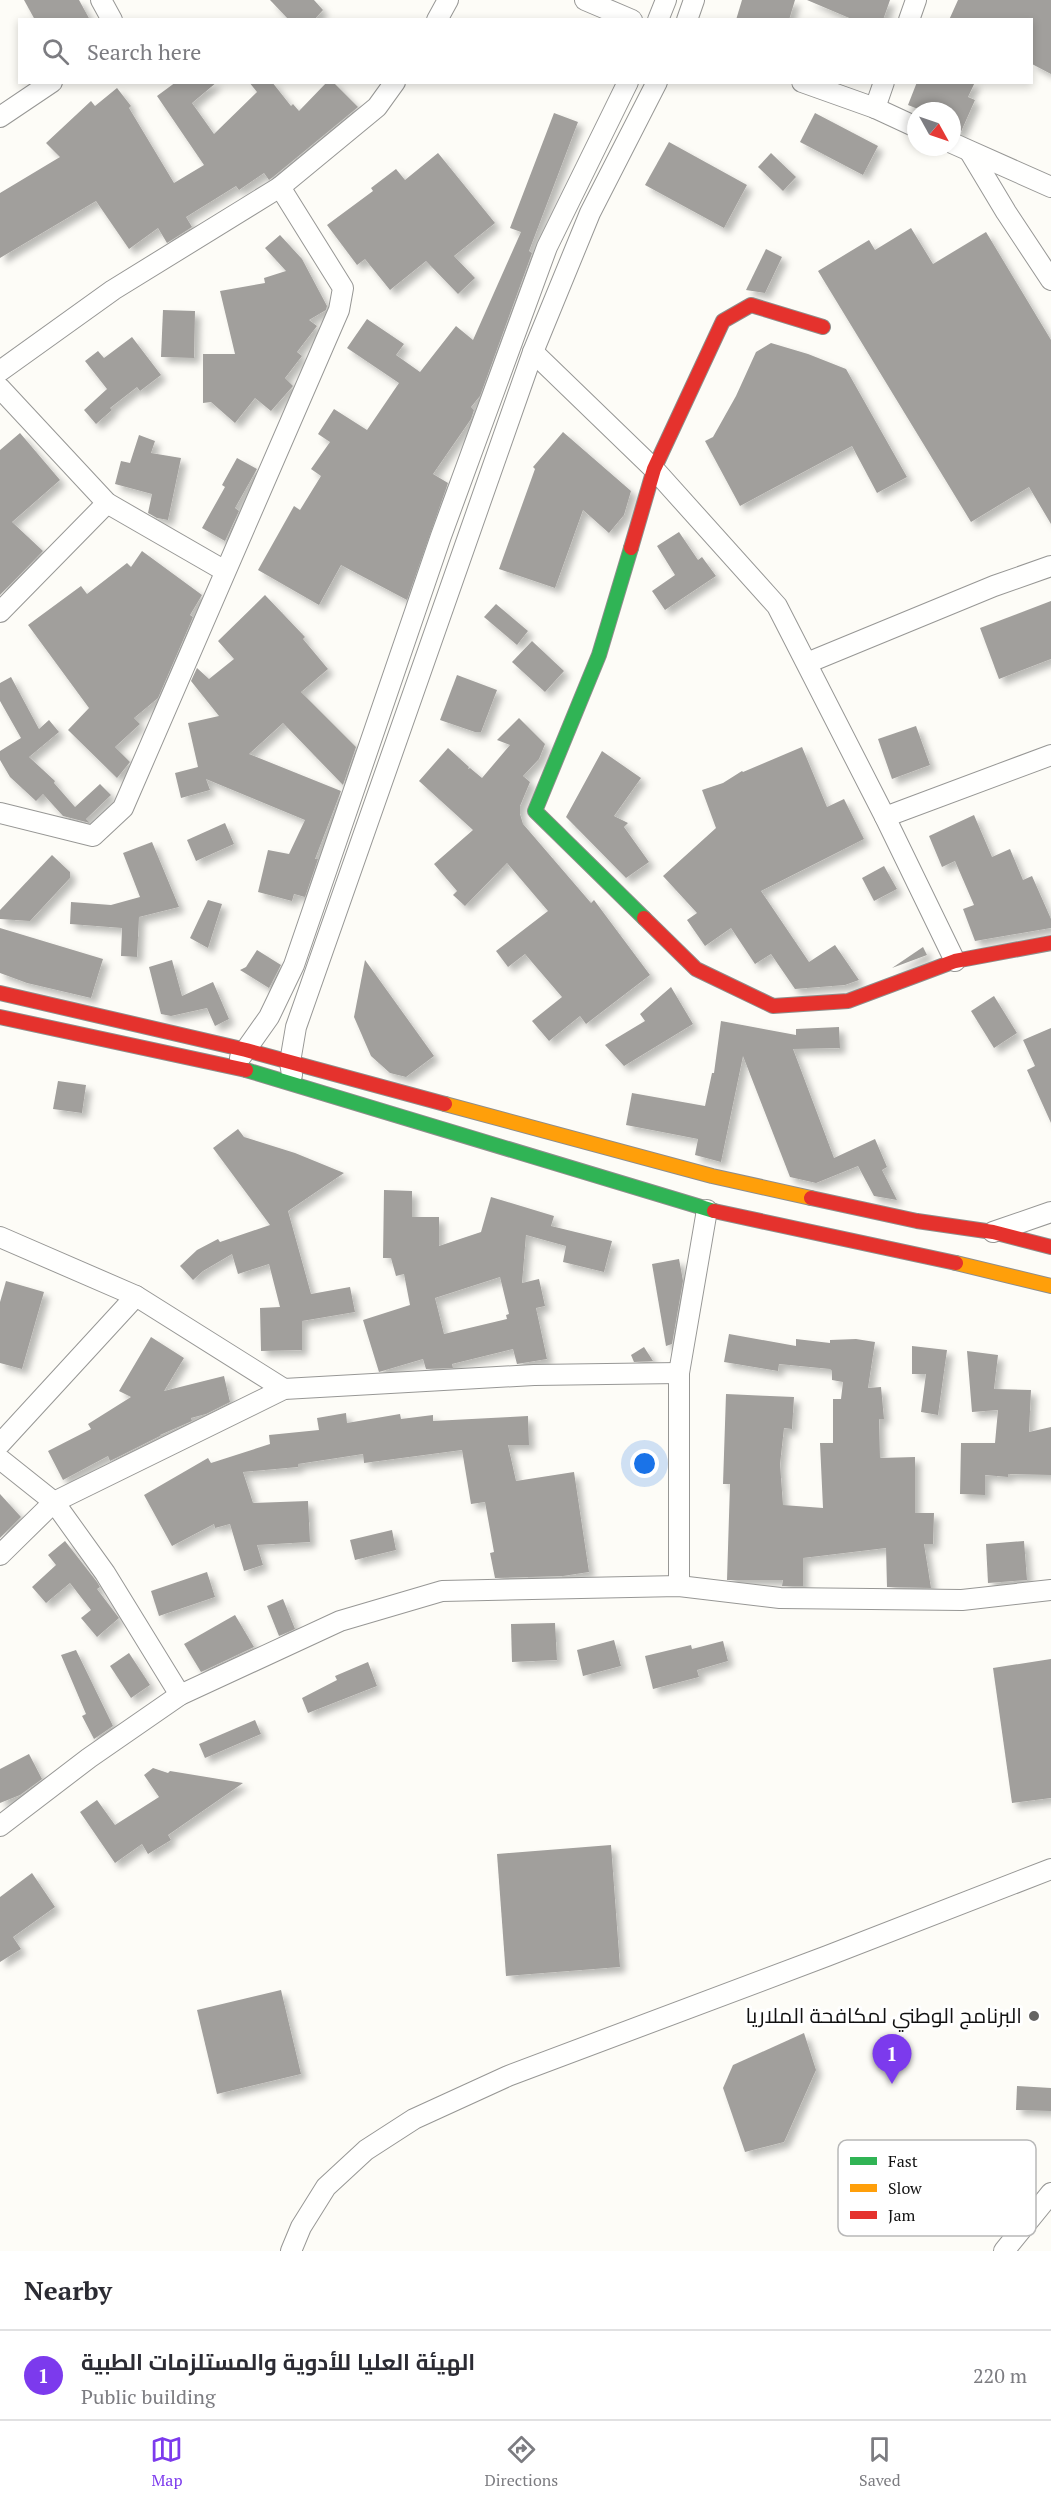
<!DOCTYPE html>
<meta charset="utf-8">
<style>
:root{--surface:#fff;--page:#f2f2f3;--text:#2b2b33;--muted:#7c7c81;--line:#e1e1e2;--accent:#7c3aed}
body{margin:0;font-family:"PT Serif",Cairo,serif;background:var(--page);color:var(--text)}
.compass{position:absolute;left:907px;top:102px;width:54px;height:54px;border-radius:50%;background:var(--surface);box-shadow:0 3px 9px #0003;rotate:130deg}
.you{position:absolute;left:645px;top:1464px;width:21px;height:21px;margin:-15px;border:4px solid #fff;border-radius:50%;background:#1a73e8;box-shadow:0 0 0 9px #1a73e833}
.badge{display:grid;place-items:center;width:39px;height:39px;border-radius:50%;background:var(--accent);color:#fff;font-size:20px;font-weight:700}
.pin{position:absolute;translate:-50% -50px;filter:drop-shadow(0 2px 3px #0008)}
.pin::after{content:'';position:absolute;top:32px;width:21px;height:18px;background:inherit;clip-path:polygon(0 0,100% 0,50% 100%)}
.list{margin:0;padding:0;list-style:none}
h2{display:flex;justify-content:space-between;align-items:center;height:78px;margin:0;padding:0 24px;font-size:26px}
h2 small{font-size:20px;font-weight:400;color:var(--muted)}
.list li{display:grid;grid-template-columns:39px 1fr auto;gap:18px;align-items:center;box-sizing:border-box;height:90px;padding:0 24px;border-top:2px solid var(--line)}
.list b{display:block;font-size:22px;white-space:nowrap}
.list p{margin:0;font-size:20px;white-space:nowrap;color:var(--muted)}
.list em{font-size:20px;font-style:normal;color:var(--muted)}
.icon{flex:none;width:33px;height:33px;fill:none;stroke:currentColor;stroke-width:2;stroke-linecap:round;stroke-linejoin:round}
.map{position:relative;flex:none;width:1051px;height:2251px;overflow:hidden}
.search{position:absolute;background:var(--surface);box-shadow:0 3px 9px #0003;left:18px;right:18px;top:18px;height:66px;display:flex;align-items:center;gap:15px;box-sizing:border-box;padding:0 21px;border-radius:0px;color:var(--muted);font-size:22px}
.sheet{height:168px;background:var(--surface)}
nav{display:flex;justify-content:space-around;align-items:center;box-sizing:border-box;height:84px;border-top:2px solid var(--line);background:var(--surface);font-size:16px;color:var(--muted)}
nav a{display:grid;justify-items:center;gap:3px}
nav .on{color:var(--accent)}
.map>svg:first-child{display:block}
</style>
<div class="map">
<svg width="1051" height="2251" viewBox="0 0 1051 2251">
<defs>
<filter id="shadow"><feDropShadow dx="5.5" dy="5.5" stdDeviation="3" flood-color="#0004"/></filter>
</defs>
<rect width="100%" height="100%" fill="#fdfcf7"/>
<g fill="#a19f9c" fill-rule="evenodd" filter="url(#shadow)">
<polygon points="24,0 79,0 90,20 35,20"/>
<polygon points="270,0 314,0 323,10 314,20 289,20"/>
<polygon points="742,0 795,0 789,20 736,20"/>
<polygon points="807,0 890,0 883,20 854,20"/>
<polygon points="958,0 1051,0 1051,74 1032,64 1032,20 949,20"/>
<polygon points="176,82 217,82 192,103 214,134 257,92 249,82 272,82 291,106 293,104 299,111 327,82 333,82 358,107 273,177 269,180 264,173 239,190 236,186 186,217 192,227 167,243 158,228 129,249 96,201 0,258 0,193 60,157 46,143 91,101 95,106 117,88 131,106 129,108 174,183 204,165 157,96"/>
<polygon points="917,82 975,82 968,97 975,100 960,134 952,131 952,111 923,111 908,105"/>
<polygon points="554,113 578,122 529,251 532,253 480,396 471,407 474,410 471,419 433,474 448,483 407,600 341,565 319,605 258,570 294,506 300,510 321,476 311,469 330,442 318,434 334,409 367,430 399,383 347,348 367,319 404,344 396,355 420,372 456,326 473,340 521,232 510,228"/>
<polygon points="815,113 878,146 863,175 800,142"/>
<polygon points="669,142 747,185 724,228 645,185"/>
<polygon points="438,153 495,223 454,256 475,278 458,294 426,261 390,290 365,259 357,265 327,225 373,191 371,188 396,169 405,180"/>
<polygon points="771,153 796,177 783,191 758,167"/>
<polygon points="911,228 933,264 986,232 1051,340 1051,524 1029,487 971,522 818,271 869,240 875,250"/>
<polygon points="280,235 302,259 327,306 326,310 309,320 317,326 297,352 302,356 285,378 293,386 271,411 255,398 235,423 211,402 203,403 203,354 235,354 220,291 265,283 264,278 286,271 265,248"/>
<polygon points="766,249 782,257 765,293 746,290"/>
<polygon points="163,310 195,311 194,358 161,357"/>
<polygon points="132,337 161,375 140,391 137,387 110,408 112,410 96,424 84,410 107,389 85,361 98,351 104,358"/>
<polygon points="771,343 808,354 846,369 907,477 877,493 852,446 740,506 705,441 713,437 736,396 756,352"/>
<polygon points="563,432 631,491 624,515 609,533 583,510 555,588 499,569 535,469 533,467"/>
<polygon points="20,433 60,480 12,522 43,551 0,595 0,450"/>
<polygon points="139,435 155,441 151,453 181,458 168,520 157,518 148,513 152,494 115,484 121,461 130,463"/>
<polygon points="237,458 257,469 235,508 239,511 225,541 202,528 225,487 222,485"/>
<polygon points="679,532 698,560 702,557 716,576 665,610 652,591 675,575 657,546"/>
<polygon points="142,551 202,595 190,615 193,617 158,698 134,718 140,724 115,747 130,762 117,778 68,730 89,708 28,625 81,586 87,594 127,563 131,567"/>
<polygon points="265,595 305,637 303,639 328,669 301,692 356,747 343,785 283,723 249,754 341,791 315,859 318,859 305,897 294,894 292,901 258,892 268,850 289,854 305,820 206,779 210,790 181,798 175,773 198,767 188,723 219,716 191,681 197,668 209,679 234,659 218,641"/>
<polygon points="1051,601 1051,659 999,679 980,628"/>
<polygon points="496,604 528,631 517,645 484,617"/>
<polygon points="532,641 564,671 545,692 512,662"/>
<polygon points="457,675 497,690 481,732 475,732 440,720"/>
<polygon points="11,677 39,729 49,720 59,732 29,757 55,781 54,783 75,807 100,784 111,795 86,819 90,823 63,816 43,794 36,801 10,777 0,760 0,751 21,738 0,701 0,683"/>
<polygon points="519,718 545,744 539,759 523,776 530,782 520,806 520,814 523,824 591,903 594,900 650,975 586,1024 580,1016 549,1041 532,1021 562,997 525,954 508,967 496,951 548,911 507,863 465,906 453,895 457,891 434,864 473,830 419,781 448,748 469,767 468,769 470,768 482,778 510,745 497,740"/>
<polygon points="916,726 930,765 892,779 878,739"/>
<polygon points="802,747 827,807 844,799 864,839 761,891 809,962 835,945 859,980 845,985 795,989 771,954 755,964 731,928 705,946 687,920 697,913 663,876 716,828 702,790 723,783 742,771 743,772"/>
<polygon points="602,751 641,778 614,816 628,823 624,827 649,862 626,878 566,817"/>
<polygon points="974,815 992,857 1010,849 1023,880 1032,876 1051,919 1051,928 975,941 963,909 974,905 955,861 942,867 929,836"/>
<polygon points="225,823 234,844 196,861 187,840"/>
<polygon points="152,842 179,907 139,917 137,957 121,956 122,928 70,924 71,902 111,905 140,897 123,853"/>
<polygon points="52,855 70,872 70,878 30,921 0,919 0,910"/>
<polygon points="884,866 897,889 874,901 862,878"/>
<polygon points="208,900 222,904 208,948 190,938"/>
<polygon points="0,928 103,959 91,998 27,983 0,973"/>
<polygon points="923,947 927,955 892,968"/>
<polygon points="257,950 281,965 269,988 240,970 246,967"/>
<polygon points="172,960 182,996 213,982 229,1019 215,1026 207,1008 171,1016 161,1014 149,967"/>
<polygon points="365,960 434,1056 406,1077 390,1073 371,1056 354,1017"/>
<polygon points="671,987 693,1024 624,1066 605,1045 645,1021 640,1014"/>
<polygon points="994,996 1017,1033 994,1048 971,1011"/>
<polygon points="721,1021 796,1035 796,1029 839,1027 840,1048 793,1049 834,1158 875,1139 887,1167 882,1170 897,1200 874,1196 858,1166 816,1183 790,1177 743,1056 721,1162 695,1155 698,1139 626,1125 632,1093 705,1106 712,1073 714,1073"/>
<polygon points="1051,1028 1051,1123 1027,1070 1035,1066 1023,1040"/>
<polygon points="58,1081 86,1085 82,1113 53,1109"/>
<polygon points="238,1129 244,1137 295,1153 344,1173 288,1211 311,1294 350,1287 355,1312 302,1321 302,1350 261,1351 260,1308 280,1307 269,1264 238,1274 232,1254 203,1271 193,1280 180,1266 197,1250 218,1239 220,1242 270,1225 213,1148"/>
<path d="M384 1190 412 1191V1217H439V1246L481 1232 491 1197 554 1216 551 1226 612 1241 604 1272 563 1262 566 1246 526 1235 522 1283 539 1279 545 1306 536 1308 547 1359 517 1364 513 1349 452 1364 453 1368 426 1369 423 1359 379 1372 363 1320 410 1305 404 1274 396 1276 391 1258H383ZM500 1277 509 1314 506 1315 507 1319 444 1334 435 1298Z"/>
<polygon points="679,1259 683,1281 672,1344 666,1346 652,1264"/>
<polygon points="6,1281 44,1292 22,1369 0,1363 0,1302"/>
<polygon points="729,1334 796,1346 796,1339 830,1343 830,1340 856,1339 875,1342 868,1388 881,1387 884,1419 879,1419 880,1458 915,1457 915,1513 934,1513 933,1544 924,1544 931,1588 887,1587 886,1548 803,1558 803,1586 782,1586 783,1580 727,1580 730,1484 723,1484 726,1394 794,1397 792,1429 784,1428 780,1464 783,1505 823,1508 820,1443 833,1443 833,1399 841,1399 843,1382 832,1380 832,1371 830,1369 779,1364 778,1371 724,1362"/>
<polygon points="151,1337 184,1358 164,1391 224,1376 230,1402 206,1414 191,1418 192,1421 160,1435 160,1436 110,1461 108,1456 63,1480 48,1451 91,1429 88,1424 131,1397 119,1391"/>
<polygon points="912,1346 947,1350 938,1415 921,1412 926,1374 912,1374"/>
<polygon points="644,1347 653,1361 634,1362 631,1355"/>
<polygon points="967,1351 998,1355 994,1389 1031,1390 1029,1432 1051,1427 1051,1475 1008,1474 1008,1477 985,1475 985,1495 960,1494 961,1443 995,1443 998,1410 972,1412"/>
<polygon points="346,1413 347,1423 400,1414 401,1419 433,1415 433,1421 528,1416 529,1445 508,1445 516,1481 574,1472 589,1572 563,1576 495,1578 490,1553 494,1552 485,1502 471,1504 462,1450 364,1463 363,1454 298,1464 298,1467 243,1472 253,1503 308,1501 310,1542 257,1545 263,1565 244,1571 230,1524 215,1528 214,1524 172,1546 144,1495 208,1458 211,1463 270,1444 269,1435 319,1430 317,1418"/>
<polygon points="0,1494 21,1517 0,1538"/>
<polygon points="392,1530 396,1550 355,1560 350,1540"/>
<polygon points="65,1541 97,1582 100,1587 97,1589 119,1618 97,1637 81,1618 91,1610 70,1583 46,1603 32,1587 56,1565 48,1555"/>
<polygon points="1024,1541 1027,1580 988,1583 986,1544"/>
<polygon points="207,1572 215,1597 159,1616 151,1591"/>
<polygon points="283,1599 295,1629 279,1636 267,1606"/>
<polygon points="235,1615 254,1647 201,1672 184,1644"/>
<polygon points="555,1623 557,1660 512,1662 511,1624"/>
<polygon points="614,1640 621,1666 583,1676 577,1650"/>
<polygon points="723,1641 728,1661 697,1670 699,1677 653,1689 645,1656 691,1645 692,1649"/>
<polygon points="76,1650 113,1726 94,1739 82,1716 86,1714 61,1655"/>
<polygon points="129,1653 150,1685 131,1698 110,1666"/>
<polygon points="1051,1659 1051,1798 1012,1803 993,1668"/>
<polygon points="368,1662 377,1686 308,1713 302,1698 337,1680 335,1676"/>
<polygon points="255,1720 261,1734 205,1758 199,1744"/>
<polygon points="29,1754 42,1779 20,1795 0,1803 0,1769"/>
<polygon points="153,1768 168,1773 170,1771 243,1783 168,1835 171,1840 148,1854 142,1844 115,1863 80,1812 97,1800 115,1825 159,1797 144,1775"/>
<polygon points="611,1845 620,1967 506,1976 497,1854"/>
<polygon points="32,1873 55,1907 13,1937 21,1949 0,1962 0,1897"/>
<polygon points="281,1990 301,2074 217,2094 197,2010"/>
<polygon points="804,2033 816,2070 784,2142 745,2152 723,2088 733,2065"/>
<polygon points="1017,2086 1051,2088 1051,2111 1016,2110"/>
</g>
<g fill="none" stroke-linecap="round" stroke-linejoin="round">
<g stroke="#979795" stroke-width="22">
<g id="street">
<polyline points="101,0 112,20"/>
<polyline points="585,0 632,20"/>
<polyline points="437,20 448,0"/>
<polyline points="658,20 666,0"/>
<polyline points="687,20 694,0"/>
<polyline points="909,20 916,0"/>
<polyline points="802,82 875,108 916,127"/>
<polyline points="875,108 884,82"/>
<polyline points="0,117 52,82"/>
<polyline points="952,143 1051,187"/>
<polyline points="970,152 1006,212 1051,280"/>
<polyline points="533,352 654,469 777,606 885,817 955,961"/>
<polyline points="0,371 113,290 280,187 377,107 395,82"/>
<polyline points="0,388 107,503 225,571"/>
<polyline points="0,612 107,503"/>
<polyline points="807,663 994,586 1051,566"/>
<polyline points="0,813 93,836 123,808 339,310 343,288 280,187"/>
<polyline points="885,817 1051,755"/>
<polyline points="240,1058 269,1017 294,965 441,536 547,247 628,82"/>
<polyline points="292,1075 290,1062 296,1027 533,352 590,213 657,82"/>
<polyline points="993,1232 1051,1212"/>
<polyline points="0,1237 136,1296 284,1389"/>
<polyline points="0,1444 136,1296"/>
<polyline points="0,1459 54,1502 105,1573 180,1695"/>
<polyline points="0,1555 54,1502 284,1389 534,1375 679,1373"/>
<polyline points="679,1586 679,1373 707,1210"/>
<polyline points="0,1826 89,1758 180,1695 340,1621 442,1591 679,1586 780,1598 962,1600 1051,1590"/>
<polyline points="291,2251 301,2227 326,2187 366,2150 414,2119 508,2076 827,1956 1051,1869"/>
<polyline points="1004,2251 1051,2193"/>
</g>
</g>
<g stroke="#8e8d8b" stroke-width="16">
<g id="fast">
<polyline points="631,548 599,655 535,811 644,918"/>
<polyline points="246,1070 714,1211"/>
</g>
</g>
<g stroke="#8e8d8b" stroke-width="16">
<g id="slow">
<polyline points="445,1104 712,1176 811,1198"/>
<polyline points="956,1263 1051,1286"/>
</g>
</g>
<g stroke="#8e8d8b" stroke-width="16">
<g id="jam">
<polyline points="631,548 654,469 723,321 751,305 823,327"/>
<polyline points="644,918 696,969 773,1006 848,1001 955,961 1051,943"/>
<polyline points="0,993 246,1050 445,1104"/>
<polyline points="0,1017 246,1070"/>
<polyline points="811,1198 917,1221 993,1232 1051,1247"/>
<polyline points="714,1211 956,1263"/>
</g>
</g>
<use href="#street" stroke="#fffffe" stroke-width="20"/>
<use href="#fast" stroke="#30b455" stroke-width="14"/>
<use href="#slow" stroke="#ff9f0a" stroke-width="14"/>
<use href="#jam" stroke="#e5322d" stroke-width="14"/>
</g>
<circle fill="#646362" stroke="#fff" stroke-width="2" cx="1034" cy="2016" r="6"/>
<g text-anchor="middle" stroke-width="6" stroke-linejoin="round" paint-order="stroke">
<g font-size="21" fill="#111" stroke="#fff" text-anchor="end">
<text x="1022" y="2023">البرنامج الوطني لمكافحة الملاريا</text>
</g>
</g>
<rect x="838" y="2140" width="198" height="96" rx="9" fill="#fff" stroke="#b8b8b8" stroke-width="1.5"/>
<rect x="850" y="2157" width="27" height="8" fill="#30b455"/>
<rect x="850" y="2184" width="27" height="8" fill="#ff9f0a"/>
<rect x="850" y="2211" width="27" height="8" fill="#e5322d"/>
<g font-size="16" fill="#111">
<text x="888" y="2167">Fast</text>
<text x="888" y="2194">Slow</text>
<text x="888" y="2221">Jam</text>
</g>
</svg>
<svg class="compass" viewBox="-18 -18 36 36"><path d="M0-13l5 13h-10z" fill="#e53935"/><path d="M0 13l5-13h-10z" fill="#7c7c81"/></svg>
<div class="you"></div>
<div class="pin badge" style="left:892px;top:2084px">1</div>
<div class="search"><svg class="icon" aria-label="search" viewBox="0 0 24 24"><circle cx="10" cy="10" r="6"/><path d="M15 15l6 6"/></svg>Search here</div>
</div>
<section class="sheet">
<h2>Nearby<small></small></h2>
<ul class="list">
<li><span class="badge">1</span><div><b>الهيئة العليا للأدوية والمستلزمات الطبية</b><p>Public building</p></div><em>220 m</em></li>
</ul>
</section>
<nav>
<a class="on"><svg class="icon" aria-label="map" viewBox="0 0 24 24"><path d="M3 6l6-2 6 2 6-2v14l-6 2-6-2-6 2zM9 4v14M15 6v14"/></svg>Map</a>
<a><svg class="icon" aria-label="directions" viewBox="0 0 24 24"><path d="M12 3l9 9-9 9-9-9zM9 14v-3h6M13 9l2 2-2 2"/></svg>Directions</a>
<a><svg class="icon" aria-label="saved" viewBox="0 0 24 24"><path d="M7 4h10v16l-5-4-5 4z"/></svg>Saved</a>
</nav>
